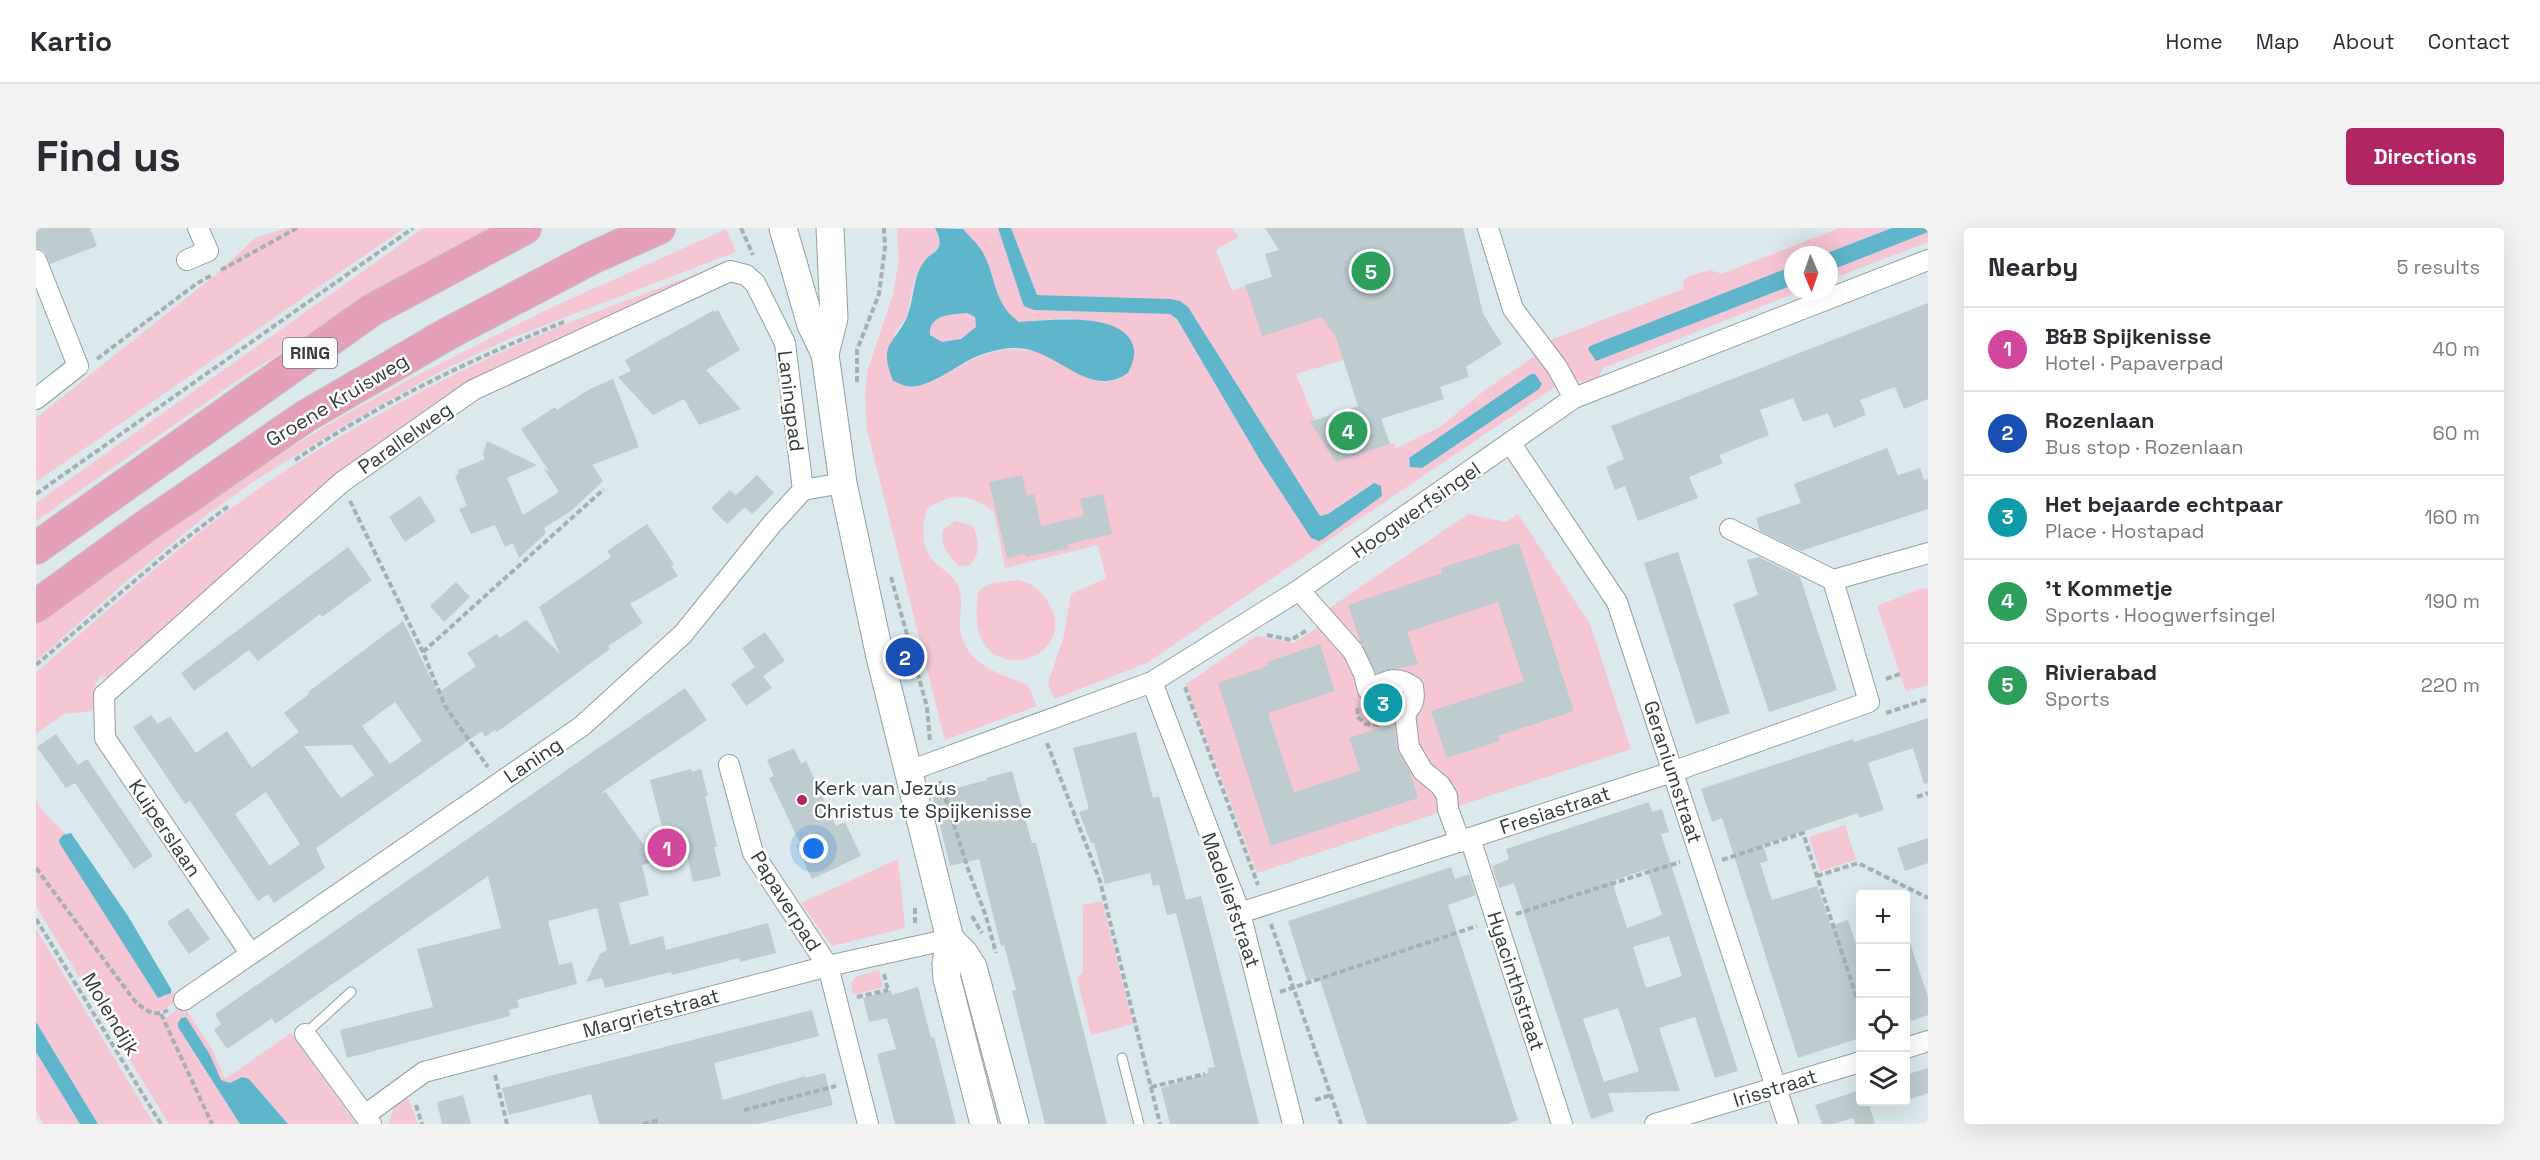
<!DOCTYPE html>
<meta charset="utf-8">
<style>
:root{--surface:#fff;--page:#f2f2f3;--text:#2b2b33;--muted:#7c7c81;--line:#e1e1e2;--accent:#b02562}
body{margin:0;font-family:"Space Grotesk",sans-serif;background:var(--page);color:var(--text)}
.controls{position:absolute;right:18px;bottom:18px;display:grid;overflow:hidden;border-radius:6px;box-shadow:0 6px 24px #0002}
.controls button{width:54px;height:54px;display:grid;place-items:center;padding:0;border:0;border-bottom:2px solid var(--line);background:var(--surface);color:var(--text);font:30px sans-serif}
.compass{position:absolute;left:1748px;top:18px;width:54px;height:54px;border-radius:50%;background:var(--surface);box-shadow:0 6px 24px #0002;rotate:178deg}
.you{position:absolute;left:778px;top:621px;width:21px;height:21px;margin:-15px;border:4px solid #fff;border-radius:50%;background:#1a73e8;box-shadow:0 0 0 9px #1a73e833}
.badge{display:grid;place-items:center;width:39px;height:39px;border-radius:50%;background:var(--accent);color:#fff;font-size:20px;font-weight:700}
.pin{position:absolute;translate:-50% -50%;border:3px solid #fff;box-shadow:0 2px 6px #0006}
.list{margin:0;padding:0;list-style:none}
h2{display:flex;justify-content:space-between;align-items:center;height:78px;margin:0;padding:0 24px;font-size:26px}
h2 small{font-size:20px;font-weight:400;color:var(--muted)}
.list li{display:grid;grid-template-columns:39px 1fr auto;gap:18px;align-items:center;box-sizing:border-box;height:84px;padding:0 24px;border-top:2px solid var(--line)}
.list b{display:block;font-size:22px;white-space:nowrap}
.list p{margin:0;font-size:20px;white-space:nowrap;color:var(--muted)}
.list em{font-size:20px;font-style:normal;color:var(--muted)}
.icon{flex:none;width:33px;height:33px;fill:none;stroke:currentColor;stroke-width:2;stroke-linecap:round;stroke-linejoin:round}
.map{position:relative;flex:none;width:1892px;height:896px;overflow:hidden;border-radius:6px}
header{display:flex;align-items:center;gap:36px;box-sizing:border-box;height:84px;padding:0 30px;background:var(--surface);border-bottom:2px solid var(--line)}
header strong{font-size:28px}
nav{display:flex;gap:33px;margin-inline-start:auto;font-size:21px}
.intro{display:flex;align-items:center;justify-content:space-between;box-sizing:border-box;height:144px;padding:0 36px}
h1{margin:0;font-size:42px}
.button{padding:15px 27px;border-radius:6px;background:var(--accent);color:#fff;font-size:21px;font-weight:700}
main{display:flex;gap:36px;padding:0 36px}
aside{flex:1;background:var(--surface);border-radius:6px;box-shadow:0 6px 24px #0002}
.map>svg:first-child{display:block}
</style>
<header>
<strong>Kartio</strong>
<nav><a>Home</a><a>Map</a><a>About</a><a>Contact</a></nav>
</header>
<div class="intro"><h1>Find us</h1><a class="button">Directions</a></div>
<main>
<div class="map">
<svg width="1892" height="896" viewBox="0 0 1892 896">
<rect width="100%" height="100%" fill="#dbe9ed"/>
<g fill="#f5c6d3" fill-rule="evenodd">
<polygon points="251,0 368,0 0,254 0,190 178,48 219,10"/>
<polygon points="388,0 459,0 306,86 208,148 0,293 0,275"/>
<path d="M861 0H899L904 14 901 22 890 30 878 53 871 88 858 107 918 142C945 124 974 116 1005 125 1039 134 1054 170 1092 145L1080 99 1030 90 983 94C957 75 960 52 947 26 942 16 933 8 926 0H962L986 73 998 82 1134 86 1141 91 1224 232 1294 306 1346 268 1345 258 1336 256 1292 286 1284 288 1152 79 1135 71 1001 67 975 0H1196L1203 9 1180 22 1196 63 1214 56 1230 106 1287 89 1303 108 1311 131 1260 146 1279 193 1305 232 1358 215 1360 220 1404 199 1449 162 1502 126 1521 152 1520 158 1111 435 1018 471 1012 455 1027 411 1035 366 1070 350 1062 317 969 340 958 284C936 266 914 264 891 281 885 298 885 319 898 334 905 341 917 346 921 356 928 369 924 384 924 397 925 435 963 446 992 457L1001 478 909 512 831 202 829 165 832 141 857 66 863 32ZM1503 161 1386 240 1371 233Z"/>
<path d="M1803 0H1856L1786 27H1757V38L1560 133 1757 57V63H1765L1567 140 1562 150C1554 153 1547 156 1539 151L1514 114 1517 111 1647 61 1648 52 1651 49 1674 42 1686 46Z"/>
<polygon points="688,2 691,2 700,24 470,112 407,142 312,195 223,250 173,285 87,356 0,433 0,393 176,270 293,196 374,151 510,82"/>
<polygon points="1892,4 1892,14 1793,52 1793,43"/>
<path d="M689 35 435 157 73 451 65 447 58 458 64 462 56 483 28 486 0 506V445C83 372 165 296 258 237 333 190 413 146 495 111 558 83 625 60 689 35Z"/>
<path d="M931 85 939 89 940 99C932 110 919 113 906 114L894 107C892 87 915 86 931 85Z"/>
<polygon points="1432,286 1470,294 1482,286 1554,396 1595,521 1221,645 1150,456 1220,408 1258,415 1297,389 1292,381"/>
<path d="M919 293 937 298C943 313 945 325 934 337L923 338C912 327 904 317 907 302Z"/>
<path d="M982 352C1000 357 1006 363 1015 380 1043 437 922 468 943 362L956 355Z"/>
<polygon points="1892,360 1892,457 1870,463 1841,378 1883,361"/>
<polygon points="0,570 4,580 30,606 27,607 126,770 134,765 135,761 143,772 125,783 123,788 131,789 147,777 176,821 189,851 255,805 320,896 252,896 213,851 206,849 194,855 185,852 150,789 144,790 142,795 142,799 204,896 133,896 0,678"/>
<polygon points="1809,597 1820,632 1784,643 1773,609"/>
<polygon points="862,631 869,700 796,718 765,675"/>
<polygon points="1066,673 1097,796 1055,807 1041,750 1047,744 1047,677"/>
<polygon points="0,701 118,896 62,896 0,794"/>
<polygon points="843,742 847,759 817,767 815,755 819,749"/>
<polygon points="0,824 44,896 8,896 0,883"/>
<polygon points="371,868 382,896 353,896 357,880"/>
</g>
<g fill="#5fb5c9" fill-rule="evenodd">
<path d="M899 0 927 1C933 8 941 15 946 23 961 49 956 74 983 94 1011 93 1092 81 1098 122 1099 130 1095 139 1092 145 1051 173 1022 119 978 120 964 120 945 126 933 132 918 140 889 162 870 158 866 157 861 154 857 153 842 114 858 118 871 89 879 69 876 48 890 31 894 26 901 25 903 18 905 12 902 6 899 0ZM931 85 939 89 940 99 925 111 906 114 894 107C892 87 915 86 931 85Z"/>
<polygon points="962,0 975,0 1001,67 1135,71 1144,73 1152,79 1284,288 1292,286 1338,255 1345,258 1346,268 1287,311 1283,313 1275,310 1224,232 1141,91 1134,86 998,82 988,78 986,73"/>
<polygon points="1856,0 1892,0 1892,4 1793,43 1793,27 1786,27"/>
<polygon points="1757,38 1757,57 1560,133 1552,121 1554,118"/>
<polygon points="1495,146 1499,146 1506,156 1503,161 1386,240 1374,239 1373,230"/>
<polygon points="35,605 92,688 135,761 135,765 122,770 24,616 23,612 27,607"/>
<polygon points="150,789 174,827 185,852 194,855 206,849 213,851 252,896 204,896 142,799 142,795 145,790"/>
<polygon points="0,794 62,896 44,896 0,824"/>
</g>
<g fill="#becccf" fill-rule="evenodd">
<polygon points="0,0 54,0 61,18 14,36 8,23 0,20"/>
<polygon points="1229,0 1427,0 1447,86 1466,116 1430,139 1433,149 1404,159 1408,171 1345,191 1354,216 1300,234 1274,194 1322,178 1300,109 1286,89 1226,108 1209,57 1236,49 1229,26 1243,22"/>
<polygon points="1892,75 1892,171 1868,181 1859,159 1824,172 1830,187 1798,200 1792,185 1767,194 1757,170 1724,182 1733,207 1683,227 1687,235 1653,249 1662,270 1602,293 1589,258 1579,262 1570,239 1588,231 1575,198"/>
<polygon points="678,82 679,84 682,82 704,122 670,142 705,181 663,197 648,171 617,187 582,149 595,143 589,132"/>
<polygon points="577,151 603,219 556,237 567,253 535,283 508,300 510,305 483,330 477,315 469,319 459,297 435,306 423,281 431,278 419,248 422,247 422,242 449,231 447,226 451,213 501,237 471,250 487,287 523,264 508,241 513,243 485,201 519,179 521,182 554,161"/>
<polygon points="1851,220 1862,247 1884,240 1888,252 1892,251 1892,281 1765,323 1724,303 1720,290 1765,275 1758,256"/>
<polygon points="721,247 738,265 716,286 709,279 691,296 675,280 694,262 700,267"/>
<polygon points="986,247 991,268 998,266 1005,298 1048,288 1044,271 1067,266 1076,306 1032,316 1033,320 990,329 989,326 971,330 953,254"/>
<polygon points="384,268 400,293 369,314 353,289"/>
<path d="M611 296 638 336 635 338 642 348 594 376 607 395 572 418 574 421 467 500 460 504 459 502 449 509 446 503 280 620 289 640 238 675 232 666 222 673 154 573 149 576 97 499 115 487 122 496 134 488 160 525 191 503 216 540 263 504 248 485 273 466 272 464 367 393 402 465 440 438 431 425 461 406 464 410 490 392 524 426 503 379 575 329 571 323ZM359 474 386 513 354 536 326 498ZM316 517 338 547 305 570 268 518ZM230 564 264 616 234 638 199 586Z"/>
<polygon points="1483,315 1538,483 1462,508 1464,513 1411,530 1395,483 1488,453 1462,374 1371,404 1382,436 1340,445 1324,413 1312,377 1406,345 1405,340"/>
<polygon points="312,319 336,352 286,389 284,386 222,433 213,422 158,463 145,445"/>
<polygon points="1642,324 1694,485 1660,496 1608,335"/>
<polygon points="1723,329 1764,349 1801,462 1733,484 1697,376 1722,367 1711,332"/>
<polygon points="420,354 434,369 408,394 394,378"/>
<polygon points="729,404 749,433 727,448 736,460 710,478 695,456 719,439 706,420"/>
<polygon points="1284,416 1299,463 1232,485 1258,564 1324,543 1313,510 1358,495 1361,521 1374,544 1382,570 1235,618 1182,455 1232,438 1231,434"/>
<polygon points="649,460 671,492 565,565 570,564 620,634 606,637 613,667 583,675 594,717 627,708 630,722 732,695 740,725 704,734 703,730 636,747 635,744 569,760 566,750 550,754 564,726 571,722 561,680 512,693 523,737 536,734 541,756 481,772 483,779 473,782 474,788 311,830 304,802 397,779 381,721 465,700 452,648 239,796 236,790 191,821 178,802 185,796 179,786"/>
<polygon points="1892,490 1892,555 1888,556 1877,520 1832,535 1848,582 1823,590 1822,585 1727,617 1732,633 1724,635 1736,672 1781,658 1795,698 1812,692 1824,728 1824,810 1762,830 1686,590 1676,594 1665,561 1817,511 1818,514"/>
<polygon points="1100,504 1117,570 1123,568 1150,672 1165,668 1223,896 1134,896 1125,860 1173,845 1171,840 1179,839 1140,685 1131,687 1123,656 1117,658 1114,645 1069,656 1058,615 1055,615 1043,584 1053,581 1037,520"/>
<polygon points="20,506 42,537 51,531 117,628 98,641 39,555 30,560 1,519"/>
<polygon points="758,520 765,536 770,533 800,598 809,594 825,628 776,651 762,622 760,617 764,615 733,550 738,548 731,532"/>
<polygon points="655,541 656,544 665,541 672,567 669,568 681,619 678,619 685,648 657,654 651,626 634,630 614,552"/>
<polygon points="976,543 996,615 1000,615 1071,896 1009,896 976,763 980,762 968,717 965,718 943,631 914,638 896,566 951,552 950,550"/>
<path d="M1613 574 1616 584 1626 581 1633 604 1625 606 1702 843 1679 850 1659 789 1623 800 1644 863 1572 865 1578 883 1555 891 1478 655 1463 660 1456 638 1473 631 1470 621ZM1611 641 1626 687 1591 700 1576 653ZM1633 708 1646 748 1610 760 1597 719ZM1582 780 1603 843 1568 854 1547 791Z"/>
<polygon points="1892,610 1892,635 1869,643 1861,620"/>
<polygon points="1415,639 1419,651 1433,646 1440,667 1412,677 1482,892 1472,896 1331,896 1283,749 1271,753 1252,693"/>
<polygon points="152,680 174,711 153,726 131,694"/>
<polygon points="1869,712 1873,712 1892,769 1892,787 1875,793 1869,777"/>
<polygon points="882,759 895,810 898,809 901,821 920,896 859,896 841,826 860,821 851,790 833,794 827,770 855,762 856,767"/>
<polygon points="776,782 783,808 678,835 687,872 769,848 769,850 789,845 797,877 722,896 563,896 555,866 473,887 466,860"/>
<polygon points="1892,840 1892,865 1869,873 1869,847"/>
<polygon points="1824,862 1824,873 1832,873 1839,896 1819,896 1817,890 1798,896 1786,896 1779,877"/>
<polygon points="427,867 435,896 406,896 401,874"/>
</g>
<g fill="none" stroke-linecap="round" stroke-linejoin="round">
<g stroke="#93a0a3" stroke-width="11">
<g id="lane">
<polyline points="269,806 315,764"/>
<polyline points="1086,830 1103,896"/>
</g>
</g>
<g stroke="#93a0a3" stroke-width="22">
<g id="street">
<polyline points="1452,0 1477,81 1521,139 1538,170"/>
<polyline points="0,32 42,138 0,171"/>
<polyline points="151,32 172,23 162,0"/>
<polyline points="1475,216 1581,374 1752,896"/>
<polyline points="1694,301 1797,352"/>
<path d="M1263 362 1317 423 1328 446 1332 462C1349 454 1360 446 1377 459 1379 470 1378 477 1369 485L1373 519 1387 543 1404 557 1411 568 1412 581 1424 614"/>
<polyline points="1116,454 1204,685 1257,896"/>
<polyline points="693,537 717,625 792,738 832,896"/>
<polyline points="873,543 1116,454 1263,362 1538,170 1892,32"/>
<polyline points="1434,610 1526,896"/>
<polyline points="1204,685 1636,544 1833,474 1797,352 1892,325"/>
<polyline points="214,725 69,510 68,467 306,254 437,162 694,43 710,47 719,55 749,115 767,262"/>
<polyline points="148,772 546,498 647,406 736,296 767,262 807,255"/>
<polyline points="269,806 335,896"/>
<polyline points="1870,820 1892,813"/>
<polyline points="329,887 388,844 792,738 914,711"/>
<polyline points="1619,896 1824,834"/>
</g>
</g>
<g stroke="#93a0a3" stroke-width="29">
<g id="secondary">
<polyline points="747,0 775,97 789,126 807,255 844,429 914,711 910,736 911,751 948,896"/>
<polyline points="789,126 798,90 794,0"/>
<polyline points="914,711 928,725 937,739 979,896"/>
</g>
</g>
<g stroke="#c3c4c5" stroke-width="34">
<g id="primary">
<polyline points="0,320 336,82 489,0"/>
<polyline points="0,378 107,300 270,188 413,105 556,30 623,0"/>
</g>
</g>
<g stroke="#a5b0b4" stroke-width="4" stroke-dasharray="6 3" stroke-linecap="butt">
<polyline points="705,0 717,27"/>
<polyline points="185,42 261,0"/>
<polyline points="61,131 160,56 176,47"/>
<polyline points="821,154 821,122 843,66 849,19 848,0"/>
<path d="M259 232C343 175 436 131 530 93"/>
<polyline points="0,266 377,0"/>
<polyline points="314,273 387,424 409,478 452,539"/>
<polyline points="855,349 891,479 894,514"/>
<polyline points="1231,407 1255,412 1271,402"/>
<polyline points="387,424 568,261"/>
<polyline points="0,437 136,321 194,277"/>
<polyline points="1850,451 1864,446"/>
<polyline points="1149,459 1222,657"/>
<polyline points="1321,480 1322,489 1329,496 1342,497 1349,493"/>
<polyline points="1850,485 1892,471"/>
<polyline points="1011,515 1064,653 1124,896"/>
<polyline points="904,553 933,644 950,688 960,725"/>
<polyline points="1881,569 1892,565"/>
<polyline points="1686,632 1767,605 1821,771"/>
<path d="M0 640 98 772C108 782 118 790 132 782"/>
<polyline points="1781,648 1822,635 1892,670"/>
<polyline points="879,680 879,697"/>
<polyline points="1480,686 1644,634"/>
<polyline points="936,688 946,705"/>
<polyline points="0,691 125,896"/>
<polyline points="1235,696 1305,896"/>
<polyline points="848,746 852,762"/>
<polyline points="1244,764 1441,698"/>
<polyline points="821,769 852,762"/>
<polyline points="125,786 176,896"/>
<polyline points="459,847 471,896"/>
<polyline points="1115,859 1169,846"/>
<polyline points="1279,872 1295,867"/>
<polyline points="380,877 386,896"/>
<polyline points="708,882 800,858"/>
<polyline points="607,896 624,892"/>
</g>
<use href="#lane" stroke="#fff" stroke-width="9"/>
<use href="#street" stroke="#fff" stroke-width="20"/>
<use href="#secondary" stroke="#fff" stroke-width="27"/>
<use href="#primary" stroke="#e5a0b9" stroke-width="32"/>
</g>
<circle fill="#b02562" stroke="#fff" stroke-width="2" cx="766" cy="572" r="6"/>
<g text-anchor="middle" stroke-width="5" stroke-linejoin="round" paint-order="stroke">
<rect fill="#fff" stroke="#727677" stroke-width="1.5" x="247" y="110" width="54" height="30" rx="4.5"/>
<g font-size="18" font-weight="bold" fill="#363c3d">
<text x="274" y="131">RING</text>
</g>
<g font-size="20" fill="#363c3d" stroke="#fff">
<text transform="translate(301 172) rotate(-31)" y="7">Groene Kruisweg</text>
<text transform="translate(755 173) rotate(83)" y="7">Laningpad</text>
<text transform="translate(369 210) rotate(-35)" y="7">Parallelweg</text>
<text transform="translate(1380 282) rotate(-35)" y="7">Hoogwerfsingel</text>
<text transform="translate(497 532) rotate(-34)" y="7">Laning</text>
<text transform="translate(1637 544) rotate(72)" y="7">Geraniumstraat</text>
<text transform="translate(1519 582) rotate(-18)" y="7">Fresiastraat</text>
<text transform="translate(129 600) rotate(56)" y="7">Kuiperslaan</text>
<text transform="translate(1195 672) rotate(71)" y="7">Madeliefstraat</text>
<text transform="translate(750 673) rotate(58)" y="7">Papaverpad</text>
<text transform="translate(1480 753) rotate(72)" y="7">Hyacinthstraat</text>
<text transform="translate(615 785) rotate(-15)" y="7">Margrietstraat</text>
<text transform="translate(75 786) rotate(59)" y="7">Molendijk</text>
<text transform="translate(1739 860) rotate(-17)" y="7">Irisstraat</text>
</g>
<g font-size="20" fill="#363c3d" stroke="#fff" text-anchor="start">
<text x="778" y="567">Kerk van Jezus<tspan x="778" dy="23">Christus te Spijkenisse</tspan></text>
</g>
</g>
</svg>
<div class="controls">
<button>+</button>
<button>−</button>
<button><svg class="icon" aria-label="locate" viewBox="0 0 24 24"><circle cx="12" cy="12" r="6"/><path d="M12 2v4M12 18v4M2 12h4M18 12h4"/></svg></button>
<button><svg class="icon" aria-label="layers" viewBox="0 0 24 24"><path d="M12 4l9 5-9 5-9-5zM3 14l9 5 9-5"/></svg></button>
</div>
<svg class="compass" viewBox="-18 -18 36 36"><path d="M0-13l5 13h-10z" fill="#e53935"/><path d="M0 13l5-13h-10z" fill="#7c7c81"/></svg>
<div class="you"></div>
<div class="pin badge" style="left:631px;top:620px;background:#d1479c">1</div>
<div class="pin badge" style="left:869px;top:429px;background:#1a4fb4">2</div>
<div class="pin badge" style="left:1347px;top:475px;background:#0f9aa8">3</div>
<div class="pin badge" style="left:1312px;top:203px;background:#2e9e5b">4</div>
<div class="pin badge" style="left:1335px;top:43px;background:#2e9e5b">5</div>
</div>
<aside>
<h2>Nearby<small>5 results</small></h2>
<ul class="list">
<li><span class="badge" style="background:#d1479c">1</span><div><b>B&amp;B Spijkenisse</b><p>Hotel · Papaverpad</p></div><em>40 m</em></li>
<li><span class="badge" style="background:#1a4fb4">2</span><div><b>Rozenlaan</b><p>Bus stop · Rozenlaan</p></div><em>60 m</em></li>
<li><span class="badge" style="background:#0f9aa8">3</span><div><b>Het bejaarde echtpaar</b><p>Place · Hostapad</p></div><em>160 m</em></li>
<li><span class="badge" style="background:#2e9e5b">4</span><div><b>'t Kommetje</b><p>Sports · Hoogwerfsingel</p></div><em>190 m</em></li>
<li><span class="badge" style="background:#2e9e5b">5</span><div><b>Rivierabad</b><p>Sports</p></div><em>220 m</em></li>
</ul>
</aside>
</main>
